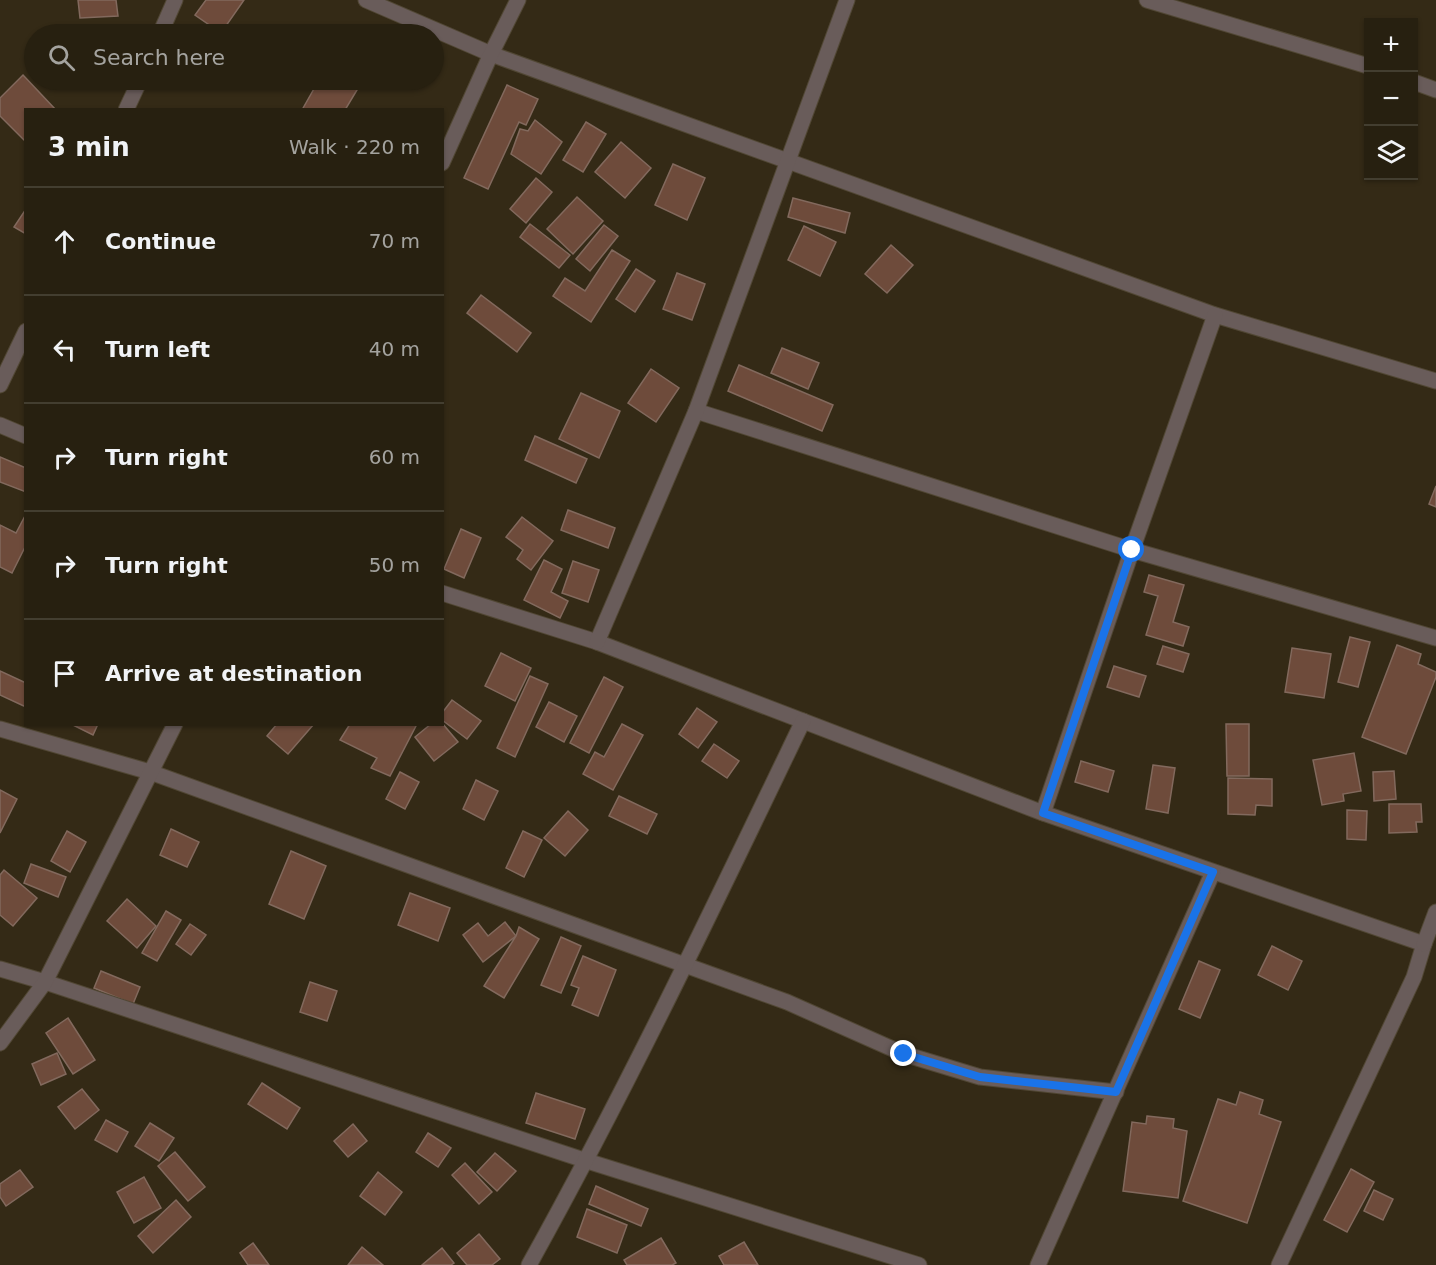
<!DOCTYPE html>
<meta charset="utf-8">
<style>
:root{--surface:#272010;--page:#332d1e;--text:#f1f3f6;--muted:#a4a39f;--line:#433e30}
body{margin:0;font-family:"DejaVu Sans",sans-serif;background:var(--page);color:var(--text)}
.controls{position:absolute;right:18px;top:18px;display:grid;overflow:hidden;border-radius:0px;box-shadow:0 2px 4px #0004}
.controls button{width:54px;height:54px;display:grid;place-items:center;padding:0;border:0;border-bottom:2px solid var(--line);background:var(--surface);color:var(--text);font:30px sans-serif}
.stop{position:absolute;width:18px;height:18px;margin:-14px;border:4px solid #1a73e8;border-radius:50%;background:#fff}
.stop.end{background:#1a73e8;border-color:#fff;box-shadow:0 2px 6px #0008}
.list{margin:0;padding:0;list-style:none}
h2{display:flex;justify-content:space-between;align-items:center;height:78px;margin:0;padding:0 24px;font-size:26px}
h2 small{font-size:20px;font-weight:400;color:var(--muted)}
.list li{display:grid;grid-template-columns:39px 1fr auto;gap:18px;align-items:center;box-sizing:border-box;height:108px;padding:0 24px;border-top:2px solid var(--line)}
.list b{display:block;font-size:22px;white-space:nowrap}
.list em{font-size:20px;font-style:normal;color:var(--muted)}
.icon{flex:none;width:33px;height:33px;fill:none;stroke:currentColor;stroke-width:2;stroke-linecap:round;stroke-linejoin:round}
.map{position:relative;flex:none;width:1436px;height:1265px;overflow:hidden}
.search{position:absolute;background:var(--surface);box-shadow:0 2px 4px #0004;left:24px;top:24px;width:420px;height:66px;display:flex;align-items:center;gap:15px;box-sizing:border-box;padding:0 21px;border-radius:33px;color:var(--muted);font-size:22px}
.panel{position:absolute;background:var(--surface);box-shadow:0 2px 4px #0004;left:24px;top:108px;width:420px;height:618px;border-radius:0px}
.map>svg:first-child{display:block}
</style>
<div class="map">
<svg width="1436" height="1265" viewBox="0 0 1436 1265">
<rect width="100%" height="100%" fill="#342a16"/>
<g fill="#6e4b3b" stroke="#82695d" stroke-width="1.5">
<polygon points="78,0 116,0 118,16 80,18"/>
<polygon points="206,0 244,0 221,33 195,15"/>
<polygon points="23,75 56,110 26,110 26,142 0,116 0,98"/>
<polygon points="319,80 363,80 345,110 302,110"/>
<polygon points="507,85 538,99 526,125 519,122 488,189 464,178"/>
<polygon points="535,120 562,142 541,174 511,154 520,129 528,131"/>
<polygon points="586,122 606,134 583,172 563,160"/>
<polygon points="621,142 651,168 625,198 595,172"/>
<polygon points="673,164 705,178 687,220 655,205"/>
<polygon points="536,178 552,192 526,223 510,209"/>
<polygon points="577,197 603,221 573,254 547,229"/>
<polygon points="793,198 850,213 845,233 788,217"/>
<polygon points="26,209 26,234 14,227"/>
<polygon points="530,224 570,255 559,268 520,237"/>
<polygon points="604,225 618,236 590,271 576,259"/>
<polygon points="804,226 836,242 820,276 788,260"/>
<polygon points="891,245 913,265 887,293 865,274"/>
<polygon points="612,250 630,261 591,322 553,296 565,278 585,291"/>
<polygon points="636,269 655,281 635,312 616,299"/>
<polygon points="677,273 705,284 692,320 663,309"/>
<polygon points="481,295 531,333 517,352 467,313"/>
<polygon points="782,348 819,363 808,389 771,373"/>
<polygon points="739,365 833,405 822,431 728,391"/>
<polygon points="651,369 679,388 656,422 628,403"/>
<polygon points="581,393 620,411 599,458 559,439"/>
<polygon points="535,436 587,459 576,483 525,460"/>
<polygon points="0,457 26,468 26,492 0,482"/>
<polygon points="1436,486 1436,507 1429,504"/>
<polygon points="568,510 615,528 608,548 561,530"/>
<polygon points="26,514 26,545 12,573 0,567 0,525 16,533"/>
<polygon points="522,517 553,541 531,570 517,559 523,550 506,537"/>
<polygon points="461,529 481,538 464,578 444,569"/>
<polygon points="544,560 562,569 551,592 568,601 560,618 524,600"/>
<polygon points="573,561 599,570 588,602 562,593"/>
<polygon points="1149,575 1184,585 1173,622 1189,627 1183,646 1146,635 1158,596 1144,592"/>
<polygon points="1350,637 1370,642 1358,687 1338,682"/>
<polygon points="1397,645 1421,654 1418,664 1436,672 1436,677 1406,754 1362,737"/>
<polygon points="1163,646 1189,654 1183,672 1157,664"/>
<polygon points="1292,648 1331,654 1324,698 1285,692"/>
<polygon points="501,653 531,668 515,701 485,686"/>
<polygon points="1114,666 1146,676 1139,697 1107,687"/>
<polygon points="0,671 26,683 26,707 0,695"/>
<polygon points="530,676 548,684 515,757 497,748"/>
<polygon points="604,677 623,687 589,753 570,743"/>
<polygon points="452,700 481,721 467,739 442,720 442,713"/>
<polygon points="549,702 577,716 564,742 536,727"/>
<polygon points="697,708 717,722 698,748 679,734"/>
<polygon points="442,723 458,742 434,761 415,737 431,724"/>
<polygon points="71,724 98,724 93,735"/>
<polygon points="277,724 314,724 288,754 267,736"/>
<polygon points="350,724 417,724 390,776 371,768 377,758 340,740"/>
<polygon points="622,724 643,735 613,790 583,774 595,752 604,757"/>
<polygon points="1226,724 1249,724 1249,776 1227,776"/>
<polygon points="714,744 739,761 727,778 702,761"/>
<polygon points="1354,753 1361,791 1343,794 1344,801 1322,805 1313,760"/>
<polygon points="1081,761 1114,771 1108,792 1075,782"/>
<polygon points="1153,765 1175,768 1168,813 1146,809"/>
<polygon points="1394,771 1396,799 1374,801 1373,772"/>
<polygon points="400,772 419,782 405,809 386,799"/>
<polygon points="1228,778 1272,779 1272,806 1256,805 1255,815 1228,814"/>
<polygon points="476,780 498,791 484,820 463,809"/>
<polygon points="0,790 17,799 0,833"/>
<polygon points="619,796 657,814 647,834 609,816"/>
<polygon points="1389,804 1421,804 1422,822 1416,822 1417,832 1389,833"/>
<polygon points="1347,810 1367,811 1366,840 1347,839"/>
<polygon points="568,811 588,830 565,856 544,838"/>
<polygon points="171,829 199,842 187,867 160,855"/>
<polygon points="67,831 86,842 70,872 51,861"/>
<polygon points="523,831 542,840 524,877 506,868"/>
<polygon points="291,851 326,866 304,919 269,904"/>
<polygon points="31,864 66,877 58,897 24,883"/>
<polygon points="4,870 37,898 13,926 0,915 0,875"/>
<polygon points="410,893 450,908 438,941 398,925"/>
<polygon points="127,899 156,926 137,948 107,921"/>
<polygon points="166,911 181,920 157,961 142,953"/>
<polygon points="505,922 516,936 483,962 463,935 478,923 488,936"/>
<polygon points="190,924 206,935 191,955 176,944"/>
<polygon points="519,927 539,939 504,998 484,986 516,936"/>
<polygon points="561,937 581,946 561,993 541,985"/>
<polygon points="1272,946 1302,961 1288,990 1258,975"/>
<polygon points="583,956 616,970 598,1016 572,1005 579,988 571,985"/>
<polygon points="1199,961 1220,970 1200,1018 1179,1009"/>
<polygon points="101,971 140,987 133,1004 94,988"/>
<polygon points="310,982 337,991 327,1021 300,1012"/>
<polygon points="68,1018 95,1060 73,1074 46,1033"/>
<polygon points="57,1053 66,1074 41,1085 32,1064"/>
<polygon points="262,1083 300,1108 287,1129 248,1104"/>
<polygon points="82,1089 99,1110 75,1129 58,1107"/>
<polygon points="1240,1092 1263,1100 1259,1114 1281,1122 1247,1223 1183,1201 1218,1099 1236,1105"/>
<polygon points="536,1093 585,1109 575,1139 526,1123"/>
<polygon points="1147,1116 1174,1119 1173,1128 1187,1131 1178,1198 1123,1191 1132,1122 1146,1124"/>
<polygon points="106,1120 128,1132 117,1152 95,1140"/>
<polygon points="150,1123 174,1138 159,1161 135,1146"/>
<polygon points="353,1124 367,1141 348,1157 334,1141"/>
<polygon points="428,1133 451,1148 438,1167 416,1152"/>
<polygon points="175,1152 205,1187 188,1201 158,1166"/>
<polygon points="495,1153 516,1171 497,1191 477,1172"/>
<polygon points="465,1163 492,1192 479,1204 452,1175"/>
<polygon points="1351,1169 1374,1182 1347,1232 1324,1220"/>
<polygon points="20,1170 33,1187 6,1206 0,1197 0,1184"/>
<polygon points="378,1172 402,1192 385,1215 360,1196"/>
<polygon points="144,1177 161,1208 134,1223 117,1192"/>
<polygon points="596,1186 648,1209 641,1226 589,1204"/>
<polygon points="1374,1190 1393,1199 1383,1220 1364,1211"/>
<polygon points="176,1200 191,1217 153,1253 138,1236"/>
<polygon points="587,1209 627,1225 617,1253 577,1237"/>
<polygon points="479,1234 500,1259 492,1265 467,1265 457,1253"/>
<polygon points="661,1238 676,1263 672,1265 627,1265 624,1260"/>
<polygon points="744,1242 758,1265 724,1265 719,1256"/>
<polygon points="253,1243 269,1265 248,1265 240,1253"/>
<polygon points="362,1247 383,1265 348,1265"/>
<polygon points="442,1248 454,1263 451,1265 422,1265"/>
</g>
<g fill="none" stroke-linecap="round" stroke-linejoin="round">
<g stroke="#514734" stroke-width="17">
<g id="street">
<polyline points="366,0 491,54 1215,315 1436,381"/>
<polyline points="1147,0 1368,66"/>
<polyline points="160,34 175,0"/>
<polyline points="1414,82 1436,90"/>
<polyline points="126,110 140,80"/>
<polyline points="442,163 491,54 518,0"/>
<polyline points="0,385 26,331"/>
<polyline points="696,411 1132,550 1436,638"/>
<polyline points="0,425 26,436"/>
<polyline points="442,593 597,642 1043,813 1424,944 1414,977 1279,1265"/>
<polyline points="597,642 696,411 847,0"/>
<polyline points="0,729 150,772 685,965 787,1002 904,1054 980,1077 1116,1092"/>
<polyline points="1043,813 1132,550 1215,315"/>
<polyline points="1424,944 1436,912"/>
<polyline points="0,969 45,982 587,1161 919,1265"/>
<polyline points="0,1043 45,982 175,724"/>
<path d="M529 1265C628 1087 715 904 803 721"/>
<polyline points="1038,1265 1213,872"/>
</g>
</g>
<use href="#street" stroke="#695c5a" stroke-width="15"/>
</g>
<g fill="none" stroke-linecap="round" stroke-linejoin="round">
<polyline stroke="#1a73e8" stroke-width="8" points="904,1054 980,1077 1116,1092 1213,872 1043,813 1132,550"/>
</g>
</svg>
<div class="controls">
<button>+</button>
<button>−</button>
<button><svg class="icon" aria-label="layers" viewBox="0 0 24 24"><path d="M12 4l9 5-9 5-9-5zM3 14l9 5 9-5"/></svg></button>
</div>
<div class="stop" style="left:1132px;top:550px"></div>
<div class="stop end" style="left:904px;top:1054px"></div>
<div class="search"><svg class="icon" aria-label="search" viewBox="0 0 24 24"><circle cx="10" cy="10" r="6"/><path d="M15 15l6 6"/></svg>Search here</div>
<section class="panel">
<h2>3 min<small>Walk · 220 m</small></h2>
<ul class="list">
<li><svg class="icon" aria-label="ahead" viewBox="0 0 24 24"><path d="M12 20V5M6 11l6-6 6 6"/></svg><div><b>Continue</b></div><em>70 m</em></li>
<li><svg class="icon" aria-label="left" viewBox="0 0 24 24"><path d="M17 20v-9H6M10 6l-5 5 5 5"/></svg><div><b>Turn left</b></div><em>40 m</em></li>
<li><svg class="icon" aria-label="right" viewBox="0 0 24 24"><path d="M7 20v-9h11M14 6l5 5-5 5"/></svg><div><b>Turn right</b></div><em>60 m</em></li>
<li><svg class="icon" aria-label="right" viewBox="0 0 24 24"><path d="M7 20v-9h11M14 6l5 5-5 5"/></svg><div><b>Turn right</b></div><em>50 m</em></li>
<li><svg class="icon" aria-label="arrive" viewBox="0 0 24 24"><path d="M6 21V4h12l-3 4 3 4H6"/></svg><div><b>Arrive at destination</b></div></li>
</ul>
</section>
</div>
